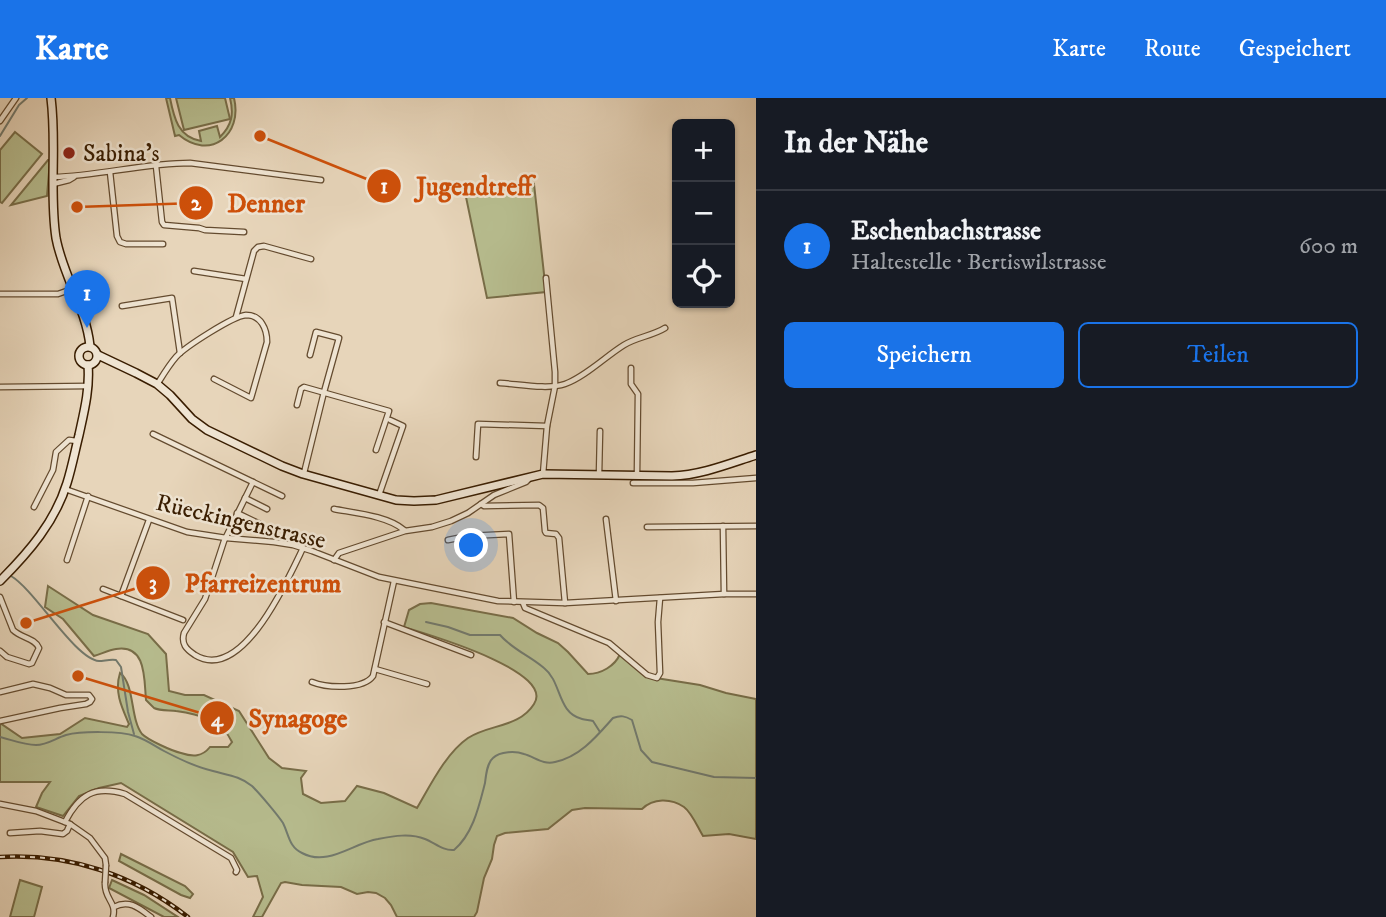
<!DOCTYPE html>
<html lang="de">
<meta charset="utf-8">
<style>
:root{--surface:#171b24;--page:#20242c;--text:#f1f3f6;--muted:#9ea1a6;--line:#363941;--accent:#1a73e8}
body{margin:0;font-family:"IM FELL DW Pica",serif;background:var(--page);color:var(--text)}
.controls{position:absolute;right:21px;top:21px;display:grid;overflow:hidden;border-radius:10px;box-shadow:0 2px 5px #0004}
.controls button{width:63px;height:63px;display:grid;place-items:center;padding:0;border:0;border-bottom:2px solid var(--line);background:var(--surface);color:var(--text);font:35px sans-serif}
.you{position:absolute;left:472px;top:448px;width:24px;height:24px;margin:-18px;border:5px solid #fff;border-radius:50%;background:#1a73e8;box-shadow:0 0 0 10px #1a73e833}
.badge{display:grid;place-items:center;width:46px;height:46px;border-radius:50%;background:var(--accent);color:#fff;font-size:23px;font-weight:700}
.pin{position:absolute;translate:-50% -58px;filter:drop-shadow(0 2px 4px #0008)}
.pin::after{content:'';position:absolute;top:37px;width:24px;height:21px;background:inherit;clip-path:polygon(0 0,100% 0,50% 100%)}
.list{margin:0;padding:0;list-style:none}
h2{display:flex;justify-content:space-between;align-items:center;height:91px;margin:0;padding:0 28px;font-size:30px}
h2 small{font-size:23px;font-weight:400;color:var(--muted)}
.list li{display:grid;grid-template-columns:46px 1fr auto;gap:21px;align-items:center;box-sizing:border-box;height:112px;padding:0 28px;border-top:2px solid var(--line)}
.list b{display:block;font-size:26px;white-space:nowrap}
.list p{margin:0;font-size:23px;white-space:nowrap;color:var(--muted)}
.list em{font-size:23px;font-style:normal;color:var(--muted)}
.actions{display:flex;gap:14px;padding:21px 28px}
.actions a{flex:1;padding:16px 0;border:2px solid var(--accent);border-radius:10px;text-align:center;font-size:24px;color:var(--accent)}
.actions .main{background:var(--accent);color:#fff}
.icon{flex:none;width:38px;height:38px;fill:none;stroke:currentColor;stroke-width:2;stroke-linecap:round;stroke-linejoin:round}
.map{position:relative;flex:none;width:756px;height:819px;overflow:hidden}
header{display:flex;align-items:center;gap:42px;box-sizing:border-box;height:98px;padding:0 35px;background:var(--accent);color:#fff}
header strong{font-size:33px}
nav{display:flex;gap:38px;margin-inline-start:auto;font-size:24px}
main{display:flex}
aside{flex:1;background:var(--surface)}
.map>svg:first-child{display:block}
</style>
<header>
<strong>Karte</strong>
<nav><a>Karte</a><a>Route</a><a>Gespeichert</a></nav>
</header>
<main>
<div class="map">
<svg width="756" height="819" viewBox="0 0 756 819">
<rect width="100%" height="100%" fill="#e7d5ba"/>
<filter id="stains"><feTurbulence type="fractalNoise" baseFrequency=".00286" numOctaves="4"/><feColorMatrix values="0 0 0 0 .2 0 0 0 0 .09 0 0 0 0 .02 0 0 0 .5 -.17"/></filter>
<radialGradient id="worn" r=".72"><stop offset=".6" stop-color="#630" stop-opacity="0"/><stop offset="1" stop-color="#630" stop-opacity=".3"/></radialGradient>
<g fill="#b7bd8f" stroke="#786d48" stroke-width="2">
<path d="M166 0H170C174 20 178 39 201 43L199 33 217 28 220 39C232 27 234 16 230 0H234C243 37 210 63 179 37L175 38Z"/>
<polygon points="176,0 225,0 230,21 184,32"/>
<polygon points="15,34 42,56 2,105 0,104 0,52"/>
<polygon points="48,62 50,62 47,98 11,107"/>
<polygon points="534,86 546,194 487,200 466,99"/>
<path d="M48 488 93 517 148 536 166 556 169 593 185 597H204L239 613 269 660 282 670 306 673 301 680 303 696 321 705 345 703 357 688 384 695 417 710C430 688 446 655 468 640 489 626 519 630 534 606 556 573 426 536 404 529L409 512 420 506 431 505 513 520 537 535 558 545 568 554 588 576C601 576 615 568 620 556L636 570 656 580 700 587 726 595 756 601V741L729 736 703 738C698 730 692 715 684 709 671 700 653 700 642 711L585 710 572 712 548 731 505 735 497 738 494 747 492 761 484 780 477 814 474 819H397L391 807 385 800 376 795 368 794 357 796 341 789 302 787 285 784 281 785 262 819H253L263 799 257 778 248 779 233 754 121 685 99 690 79 698 63 718 36 709 42 695 50 684H0V625L22 640 60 636 85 620 127 629 129 626C122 610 114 594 120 575 135 586 130 621 142 636 148 642 172 653 181 655 193 659 202 659 210 649H228L232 644C222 622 198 616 176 613 170 612 160 613 154 610 153 609 147 603 146 602 144 582 147 546 116 551 109 552 101 556 94 558L63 521 45 509Z"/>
<polygon points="121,756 185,788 193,796 190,800 181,797 119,763"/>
<polygon points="20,782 42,789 34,819 10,819"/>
<polygon points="112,782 144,797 178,819 164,819 109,790"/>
</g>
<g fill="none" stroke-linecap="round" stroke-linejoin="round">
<g stroke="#727a6e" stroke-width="2">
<polyline points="0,38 19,7 27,0"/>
<path d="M11 478C35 492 75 561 99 563 104 563 110 561 116 562L121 569 128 614 134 636"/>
<path d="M426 524 448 529 470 537H500C512 551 530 558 544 570 562 584 557 615 582 621 586 622 590 622 593 623L600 634"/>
<path d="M0 639C12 642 24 647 36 647 47 647 56 640 66 637 81 633 121 633 135 638 145 641 155 648 164 653 179 661 196 669 213 673 227 677 240 678 252 688 260 696 277 716 283 725 289 737 289 749 302 755 328 769 353 745 378 741 394 738 410 735 425 741 435 745 443 753 454 752 473 736 479 708 485 685 486 677 487 665 493 660 500 653 516 653 524 656 535 659 543 667 555 664 580 659 597 638 613 620 621 617 625 618 632 622L641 652 652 664 714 679 756 680"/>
</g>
<g stroke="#644b2f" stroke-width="7">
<g id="street">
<polyline points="0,23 16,0"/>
<polyline points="156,68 162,124 164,127 199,130 205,132 244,134"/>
<polyline points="110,74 117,138 120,144 126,146 163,146"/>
<path d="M54 79C99 78 144 65 190 65L321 82"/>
<polyline points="53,86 69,82 74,79"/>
<polyline points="194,173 246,181"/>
<polyline points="0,196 58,196 72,191"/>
<polyline points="122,208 172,200 180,255"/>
<polyline points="236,219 254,153 258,149 264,148 311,161"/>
<polyline points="631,270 631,286 638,296 637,377"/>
<path d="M158 285C163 277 169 267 176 259 185 249 233 218 246 217 261 217 267 231 267 244L251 300 214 281"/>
<path d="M500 285C518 286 548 292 565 286 585 279 606 258 624 247 637 239 652 238 665 230"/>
<polyline points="0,289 88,288"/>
<polyline points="297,307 301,291 304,289 389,313 376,352"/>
<polyline points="153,336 282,398"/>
<polyline points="476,359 478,326 547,328"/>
<polyline points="304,375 324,294 339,240 316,234 310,257"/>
<polyline points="543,376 547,328 555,288 555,274 546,180"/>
<polyline points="599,377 600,333"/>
<path d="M253 384 224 443 205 501 184 535C181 546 186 551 195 557 242 586 288 481 303 450"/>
<polyline points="633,385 693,385 756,380"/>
<polyline points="65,391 187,434 226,440 274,444 293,447 312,453 379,479 498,503 565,505 724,496 756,496"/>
<polyline points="379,397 403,328 390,322"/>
<polyline points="245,400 267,411"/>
<polyline points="481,406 484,408 539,407 543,410 545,433 546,435 556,436 559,440 565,505"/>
<polyline points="34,409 53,372 56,354 69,342 77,343"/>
<path d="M334 411C355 415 388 418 404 432"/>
<polyline points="237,415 260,426"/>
<polyline points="606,421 616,503"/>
<polyline points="723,428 724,496"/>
<polyline points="647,429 756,428"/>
<polyline points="448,442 468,438 509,436 514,504"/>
<polyline points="67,462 88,398"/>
<polyline points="334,462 339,455 405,433 432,429 451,423 468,415 494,397 526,384 528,382"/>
<polyline points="103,491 183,522"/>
<polyline points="121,498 149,422"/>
<path d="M0 499 13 532C21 540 35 540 39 550L32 565 29 566 7 559 0 553"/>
<polyline points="523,505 525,510 609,545 647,577 657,580 660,575 658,524 660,500"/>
<polyline points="384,524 471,557"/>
<polyline points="375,571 427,586"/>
<path d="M312 584C327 590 363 592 373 578L394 483"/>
<polyline points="0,594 33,586 50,590 66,597 89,597 92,601 90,604 86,606 60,610 0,623"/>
<polyline points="0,706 36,713 70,726 90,740 105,760 106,767"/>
<path d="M65 724C79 697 94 687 125 696L231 760 237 772 236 774"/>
<polyline points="10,735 40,733 63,736 67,733 70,726"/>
<path d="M105 785C104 801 117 804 113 819"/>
<path d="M114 809C129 801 139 810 151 819"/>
</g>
</g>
<g stroke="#391d01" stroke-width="10">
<g id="secondary">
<path d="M51 0C57 47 49 94 56 140 63 178 86 210 90 248"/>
<circle cx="88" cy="258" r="9"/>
<path d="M98 257 136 275 157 286 170 297 192 321 207 332 282 368 303 376 396 402 414 403 436 402 543 376 672 378C701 377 728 366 756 357"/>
<path d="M0 483C29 454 55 424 67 385 72 369 75 353 79 337 84 314 90 291 88 267"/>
</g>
</g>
<use href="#street" stroke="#efe4d2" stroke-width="4.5"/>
<use href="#secondary" stroke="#efe4d2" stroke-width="7"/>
<g stroke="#391d01" stroke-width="4.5">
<path id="rail" d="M0 759C69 755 134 777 188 819"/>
</g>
<use href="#rail" stroke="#efe4d2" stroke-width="2" stroke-dasharray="5" stroke-linecap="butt"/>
<g stroke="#644b2f" stroke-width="7" stroke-linecap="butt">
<polyline id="street-bridge" points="105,785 106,767"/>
</g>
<use href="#street-bridge" stroke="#efe4d2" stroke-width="4.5"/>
</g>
<circle fill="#8f2418" stroke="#efe4d2" stroke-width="2.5" cx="69" cy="55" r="7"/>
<g text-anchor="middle" stroke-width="5" stroke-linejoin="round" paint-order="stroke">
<g font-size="24" fill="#391d01" stroke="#efe4d2" text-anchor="start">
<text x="83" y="63">Sabina's</text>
</g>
<g font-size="24" fill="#391d01" stroke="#efe4d2">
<text transform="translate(241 423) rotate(13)" y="8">Rüeckingenstrasse</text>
</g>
</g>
<path fill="none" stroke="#ce500a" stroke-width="2.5" d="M260 38L384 88M77 109L196 105M26 525L153 485M78 578L217 620"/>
<g fill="#ce500a" stroke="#efe4d2" stroke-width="2.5">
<circle cx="260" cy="38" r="7"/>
<circle cx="77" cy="109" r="7"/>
<circle cx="26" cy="525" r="7"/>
<circle cx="78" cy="578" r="7"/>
<circle cx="384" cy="88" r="18"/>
<circle cx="196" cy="105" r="18"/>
<circle cx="153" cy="485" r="18"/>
<circle cx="217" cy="620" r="18"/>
</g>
<g font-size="21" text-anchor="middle" font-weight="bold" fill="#fff">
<text x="384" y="95">1</text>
<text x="196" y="112">2</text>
<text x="153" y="492">3</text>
<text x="217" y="628">4</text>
</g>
<g font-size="26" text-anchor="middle" font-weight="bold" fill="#ce500a" stroke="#efe4d2" stroke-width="5" stroke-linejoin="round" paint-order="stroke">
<text x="474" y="97">Jugendtreff</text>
<text x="266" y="114">Denner</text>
<text x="263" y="494">Pfarreizentrum</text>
<text x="298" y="629">Synagoge</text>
</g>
<rect width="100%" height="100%" filter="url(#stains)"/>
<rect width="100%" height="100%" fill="url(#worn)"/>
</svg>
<div class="controls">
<button>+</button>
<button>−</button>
<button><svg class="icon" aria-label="locate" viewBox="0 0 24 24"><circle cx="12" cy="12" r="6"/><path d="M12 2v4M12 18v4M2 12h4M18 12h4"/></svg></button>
</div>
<div class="you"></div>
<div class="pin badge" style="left:87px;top:230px">1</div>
</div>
<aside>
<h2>In der Nähe<small></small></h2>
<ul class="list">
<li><span class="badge">1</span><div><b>Eschenbachstrasse</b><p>Haltestelle · Bertiswilstrasse</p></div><em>600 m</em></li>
</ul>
<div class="actions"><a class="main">Speichern</a><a>Teilen</a></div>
</aside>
</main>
